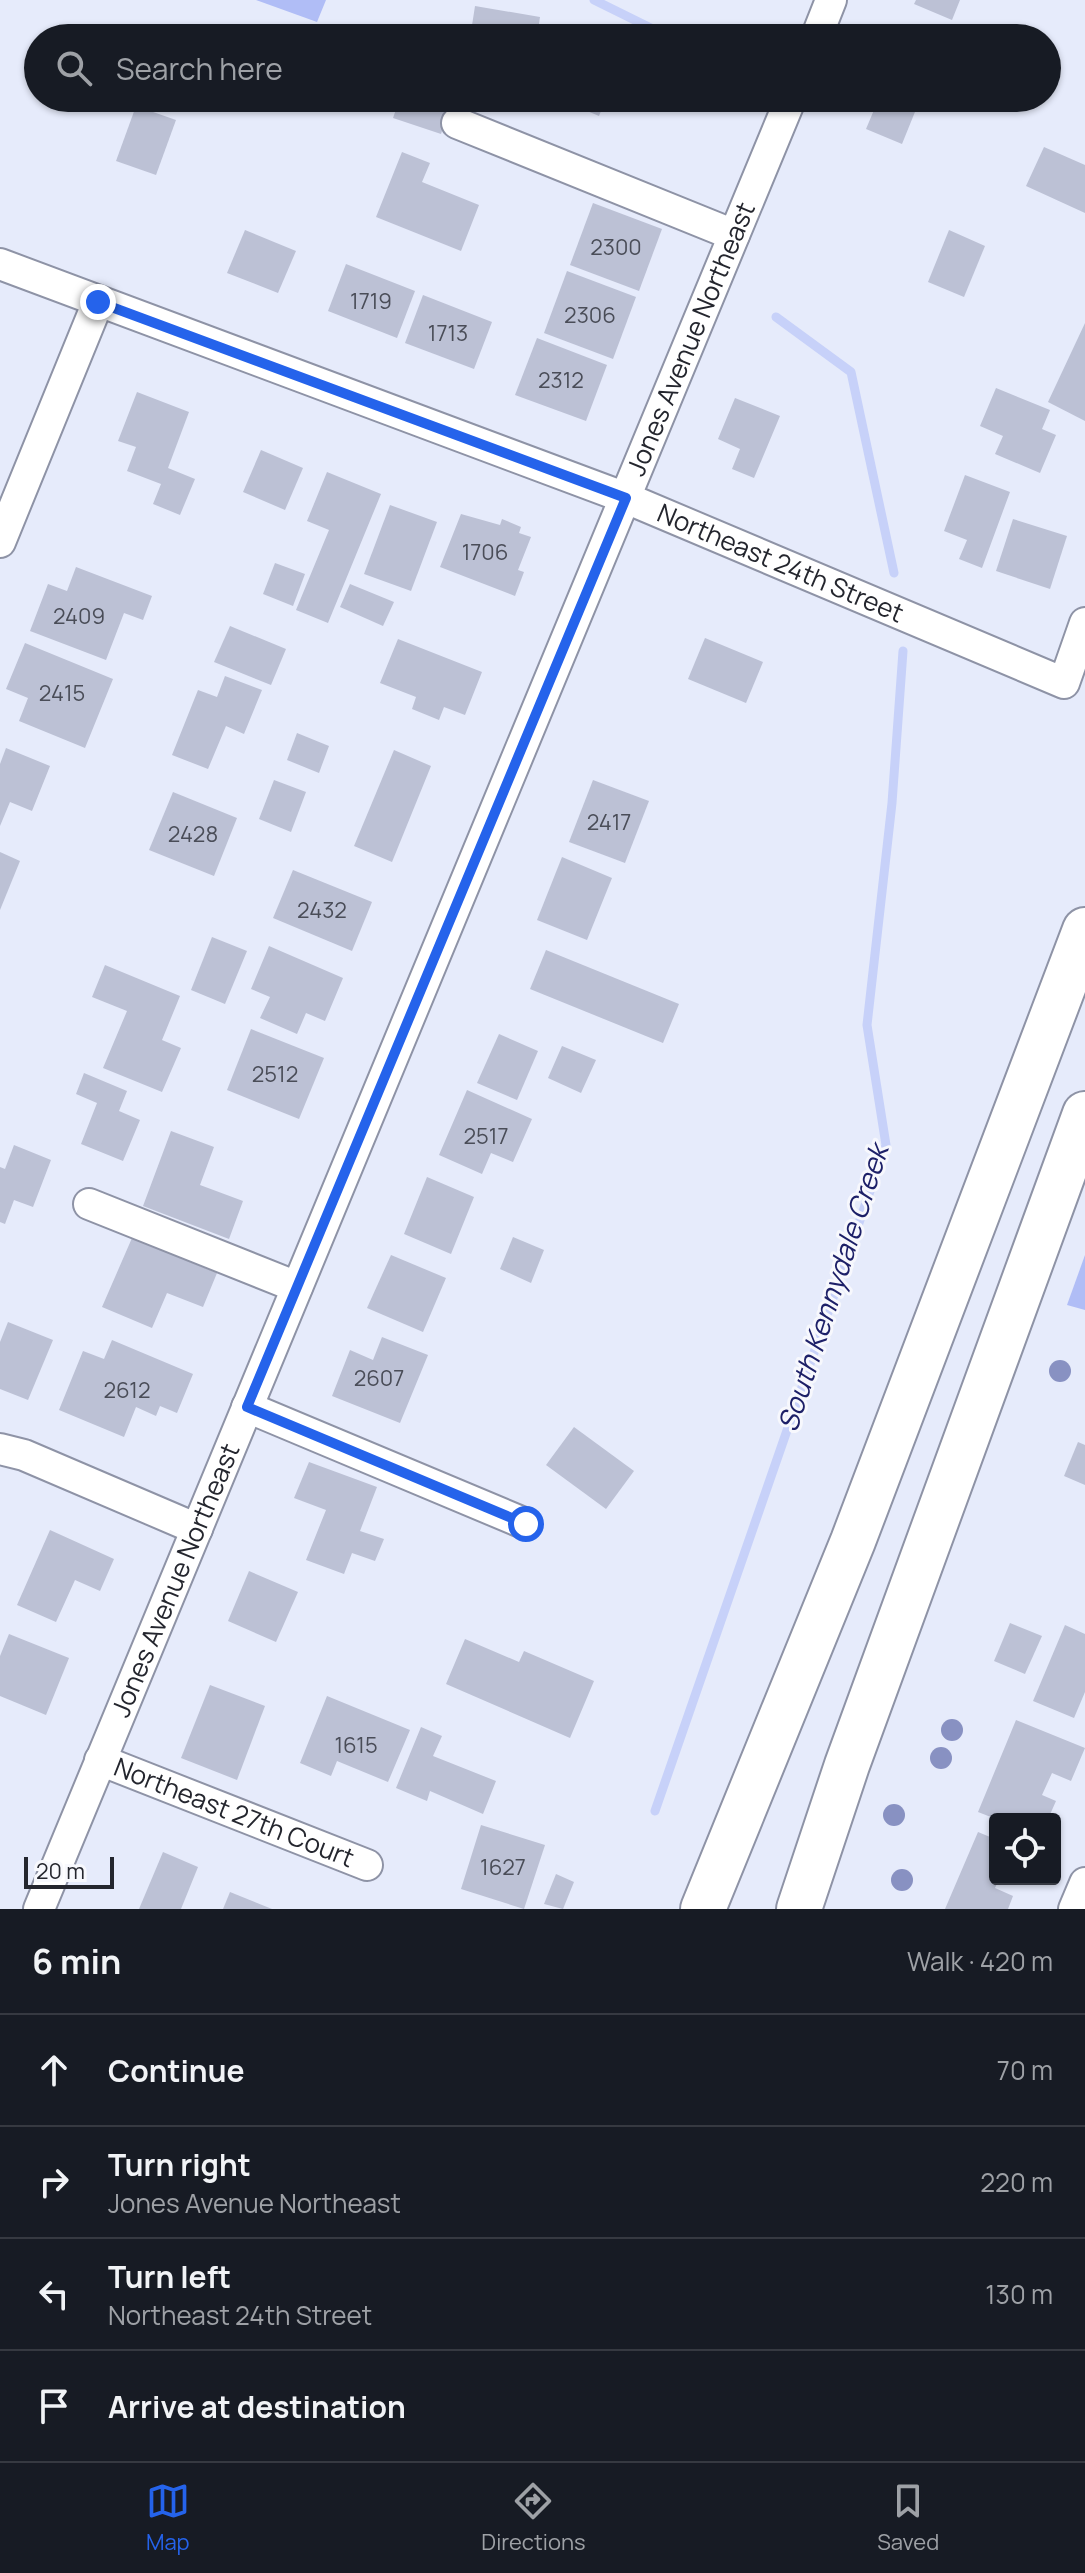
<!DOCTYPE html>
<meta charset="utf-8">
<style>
:root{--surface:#171b24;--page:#242831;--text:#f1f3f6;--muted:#9ea1a6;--line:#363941;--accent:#2563eb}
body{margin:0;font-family:Manrope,sans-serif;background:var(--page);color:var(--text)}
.controls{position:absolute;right:24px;bottom:24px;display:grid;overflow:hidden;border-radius:8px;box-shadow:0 2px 6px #0004}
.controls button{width:72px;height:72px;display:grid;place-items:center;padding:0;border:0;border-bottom:2px solid var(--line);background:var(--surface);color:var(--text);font:40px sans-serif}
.scale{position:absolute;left:24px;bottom:20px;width:90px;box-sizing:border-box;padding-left:8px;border:4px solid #24262e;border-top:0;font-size:22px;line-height:28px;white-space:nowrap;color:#24262e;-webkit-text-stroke:6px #f7f8fd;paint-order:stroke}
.stop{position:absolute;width:24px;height:24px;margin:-18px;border:6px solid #2563eb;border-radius:50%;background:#fff}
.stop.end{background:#2563eb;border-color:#fff;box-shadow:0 2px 8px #0008}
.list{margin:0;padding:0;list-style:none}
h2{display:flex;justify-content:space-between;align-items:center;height:104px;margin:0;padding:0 32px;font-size:34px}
h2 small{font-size:26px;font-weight:400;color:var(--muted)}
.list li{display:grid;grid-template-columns:52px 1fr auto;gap:24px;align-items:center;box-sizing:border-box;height:112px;padding:0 32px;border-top:2px solid var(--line)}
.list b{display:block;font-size:30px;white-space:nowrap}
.list p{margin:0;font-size:26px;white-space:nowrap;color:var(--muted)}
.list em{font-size:26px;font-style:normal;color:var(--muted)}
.icon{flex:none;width:44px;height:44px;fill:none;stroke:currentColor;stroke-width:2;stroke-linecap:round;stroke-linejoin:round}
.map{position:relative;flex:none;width:1085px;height:1909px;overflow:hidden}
.search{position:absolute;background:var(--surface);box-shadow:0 2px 6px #0004;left:24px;right:24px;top:24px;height:88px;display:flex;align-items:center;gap:20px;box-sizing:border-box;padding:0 28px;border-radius:44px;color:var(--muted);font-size:30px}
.sheet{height:552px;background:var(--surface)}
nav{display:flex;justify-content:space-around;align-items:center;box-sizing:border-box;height:112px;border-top:2px solid var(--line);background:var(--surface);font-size:22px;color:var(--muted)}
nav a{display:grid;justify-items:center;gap:4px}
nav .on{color:var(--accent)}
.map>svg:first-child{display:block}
</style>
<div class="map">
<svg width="1085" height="1909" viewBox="0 0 1085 1909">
<rect width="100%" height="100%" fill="#e6ebfb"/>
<g fill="#b0bdf6">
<polygon points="256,0 326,0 317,22"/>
<polygon points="1085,1255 1085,1310 1067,1305"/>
</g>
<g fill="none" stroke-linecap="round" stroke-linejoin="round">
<g stroke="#c7d1f9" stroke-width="9">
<polyline points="594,0 665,35"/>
<polyline points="776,317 851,372 894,573"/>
<polyline points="655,1811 886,1145 867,1025 892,803 903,651"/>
</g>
</g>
<g fill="#bcc1d5">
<polygon points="916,0 960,0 952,20 914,4"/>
<polygon points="475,6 540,17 537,38 470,38"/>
<polygon points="561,29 583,38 557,38"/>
<polygon points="318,98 343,98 339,111 316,103"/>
<polygon points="400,98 453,98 441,134 393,118"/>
<polygon points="556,98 606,98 599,116"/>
<polygon points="879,98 941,98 936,109 919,102 902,144 866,129"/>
<polygon points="136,106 176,120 156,175 116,161"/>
<polygon points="1044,147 1085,165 1085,213 1026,186"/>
<polygon points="402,152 430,163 422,182 479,205 461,251 376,217"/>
<polygon points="593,203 662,229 639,291 570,265"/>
<polygon points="245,230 296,251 278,293 227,273"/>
<polygon points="949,230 985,246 964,297 928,282"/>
<polygon points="346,264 415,291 397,338 328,311"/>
<polygon points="567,271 636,297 613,359 544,333"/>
<polygon points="423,295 492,322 474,369 405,343"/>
<polygon points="1085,323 1085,421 1048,402"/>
<polygon points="537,338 607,365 586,421 515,395"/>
<polygon points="996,388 1050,410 1042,429 1056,435 1040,473 995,454 1003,436 980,426"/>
<polygon points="137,392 189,412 168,468 195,479 180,515 153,504 161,484 127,471 136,447 118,441"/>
<polygon points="735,398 780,416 754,478 732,469 740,449 718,439"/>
<polygon points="261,450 303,468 285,510 243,492"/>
<polygon points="327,472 381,494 328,623 296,610 329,530 307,521"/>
<polygon points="965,475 1010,492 982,568 959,559 967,540 944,531"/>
<polygon points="390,505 437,522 411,591 364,574"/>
<polygon points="461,514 500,525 502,519 521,527 519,533 531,537 518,570 524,572 515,596 440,567"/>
<polygon points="1013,519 1067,536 1050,589 996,571"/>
<polygon points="275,563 305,574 293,606 263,594"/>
<polygon points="76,567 152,596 143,620 124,613 106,660 30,631 48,584 67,591"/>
<polygon points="350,584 394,602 383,626 340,607"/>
<polygon points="230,626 286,649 271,685 214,662"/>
<polygon points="705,638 763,662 746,703 688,679"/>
<polygon points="398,639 482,672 465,715 444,707 439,720 412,709 416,697 380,683"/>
<polygon points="25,643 113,679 85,748 19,721 28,698 6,689"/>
<polygon points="225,676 262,690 244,734 226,726 208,769 172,755 198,690 217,697"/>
<polygon points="297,733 329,746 319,773 287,760"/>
<polygon points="6,748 50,766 32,811 10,802 0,826 0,764"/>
<polygon points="394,750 431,766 392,862 354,846"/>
<polygon points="274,780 306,792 291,832 259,819"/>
<polygon points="593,780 649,801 625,863 569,842"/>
<polygon points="173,792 237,818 214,876 149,850"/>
<polygon points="0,852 20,861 0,910"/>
<polygon points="562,857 612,878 587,940 537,920"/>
<polygon points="293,870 372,902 352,951 273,918"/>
<polygon points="212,937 247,951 225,1004 191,990"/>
<polygon points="269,946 343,978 325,1021 306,1013 297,1034 260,1018 270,997 251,989"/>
<polygon points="546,950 679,1004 663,1043 530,989"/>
<polygon points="105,965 180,996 162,1040 181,1048 162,1092 103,1068 127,1011 92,997"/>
<polygon points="251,1029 324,1058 299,1119 227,1090"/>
<polygon points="499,1034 538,1051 517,1100 477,1083"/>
<polygon points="562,1046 596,1060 581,1093 548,1078"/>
<polygon points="84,1073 127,1091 119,1111 140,1120 123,1161 81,1144 97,1103 76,1094"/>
<polygon points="467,1090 532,1119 513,1162 491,1153 482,1174 439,1155"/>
<polygon points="171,1131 214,1147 200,1185 243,1201 229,1239 143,1206"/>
<polygon points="14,1145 51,1160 33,1207 14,1200 5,1224 0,1222 0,1167 5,1169"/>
<polygon points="427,1177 474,1197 451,1254 404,1234"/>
<polygon points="513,1237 544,1250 531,1283 500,1269"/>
<polygon points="132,1238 217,1273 203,1307 167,1293 152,1328 102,1307"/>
<polygon points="391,1255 446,1278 423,1332 367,1308"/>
<polygon points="8,1322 53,1340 28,1400 0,1389 0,1342"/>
<polygon points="382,1337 428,1355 400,1423 332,1396 350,1350 373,1360"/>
<polygon points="112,1340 193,1374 177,1413 160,1406 156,1416 136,1407 124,1437 59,1410 83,1351 104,1359"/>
<polygon points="574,1427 634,1471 606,1509 546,1465"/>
<polygon points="1078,1442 1085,1445 1085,1485 1064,1476"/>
<polygon points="309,1462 377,1487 360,1531 384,1539 375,1561 352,1553 344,1574 306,1560 326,1510 294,1498"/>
<polygon points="50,1530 114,1559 100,1591 75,1580 56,1622 17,1605"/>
<polygon points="249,1571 298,1592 276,1642 228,1621"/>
<polygon points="1010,1623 1042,1636 1025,1674 994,1661"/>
<polygon points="1065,1625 1085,1634 1085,1692 1074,1718 1033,1701"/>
<polygon points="9,1634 69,1658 46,1715 0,1696 0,1656"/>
<polygon points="465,1639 519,1662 524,1651 594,1681 570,1738 446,1684"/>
<polygon points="210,1685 265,1706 237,1780 181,1758"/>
<polygon points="327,1696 410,1730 388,1782 337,1761 331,1776 300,1763"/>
<polygon points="1016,1720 1085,1748 1071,1781 1052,1773 1042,1795 1056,1801 1048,1819 996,1819 978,1812"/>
<polygon points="421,1727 442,1736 433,1756 496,1781 483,1814 430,1791 427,1801 396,1788"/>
<polygon points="481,1825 545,1845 524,1909 461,1889"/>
<polygon points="978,1832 995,1839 995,1879 999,1879 995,1888 1013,1896 1008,1909 945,1909"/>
<polygon points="163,1852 198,1867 181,1909 139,1909"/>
<polygon points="556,1874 574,1882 563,1909 544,1904"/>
<polygon points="230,1892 272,1909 223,1909"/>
</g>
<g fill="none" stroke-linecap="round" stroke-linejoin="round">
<g stroke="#8e93a6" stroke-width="34">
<g id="minor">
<polyline points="816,38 831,0"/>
<polyline points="457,123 734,235"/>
<path id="s1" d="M0 264 626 498 1064 683 1085 623"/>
<polyline points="0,542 98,302"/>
<polyline points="89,1204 297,1287"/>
<polyline points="247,1407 526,1524"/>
<polyline points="0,1449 24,1455 197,1529"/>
<path id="s2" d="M100 1760 367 1865"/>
<path id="s3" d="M39 1909 791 98"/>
<polyline points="1074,1909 1085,1883"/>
</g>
</g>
<g stroke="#8e93a6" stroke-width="48">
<g id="highway">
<polyline points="703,1909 853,1541 1085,930"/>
<polyline points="799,1909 847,1765 1085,1114"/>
</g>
</g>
<use href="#minor" stroke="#fff" stroke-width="30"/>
<use href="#highway" stroke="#fff" stroke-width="44"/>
</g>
<g fill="#8891c2">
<circle cx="1060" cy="1371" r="11"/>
<circle cx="952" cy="1730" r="11"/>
<circle cx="941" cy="1758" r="11"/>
<circle cx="894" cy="1815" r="11"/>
<circle cx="902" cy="1880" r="11"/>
</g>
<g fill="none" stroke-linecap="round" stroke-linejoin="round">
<polyline stroke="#2563eb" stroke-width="10" points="98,302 626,498 247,1407 526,1524"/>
</g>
<g text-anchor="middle" stroke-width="6" stroke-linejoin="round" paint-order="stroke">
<g font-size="22" fill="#4a4d58">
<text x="616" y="255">2300</text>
<text x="371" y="309">1719</text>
<text x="590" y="323">2306</text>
<text x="448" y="341">1713</text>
<text x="561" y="388">2312</text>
<text x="485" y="560">1706</text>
<text x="79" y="624">2409</text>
<text x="62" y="701">2415</text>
<text x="609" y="830">2417</text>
<text x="193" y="842">2428</text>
<text x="322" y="918">2432</text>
<text x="275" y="1082">2512</text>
<text x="486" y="1144">2517</text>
<text x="379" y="1386">2607</text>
<text x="127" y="1398">2612</text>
<text x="356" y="1753">1615</text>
<text x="503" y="1875">1627</text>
</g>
<g font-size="26" fill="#24262e" stroke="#f7f8fd">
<text dy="9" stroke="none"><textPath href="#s3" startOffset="1700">Jones Avenue Northeast</textPath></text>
<text dy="9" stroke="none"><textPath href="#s1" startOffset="836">Northeast 24th Street</textPath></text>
<text dy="9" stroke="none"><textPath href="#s3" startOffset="356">Jones Avenue Northeast</textPath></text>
<text dy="9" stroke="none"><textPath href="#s2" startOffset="144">Northeast 27th Court</textPath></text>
</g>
<g font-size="28" font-style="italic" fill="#1d2068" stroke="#f7f8fd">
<text transform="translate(833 1288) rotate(-72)" y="10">South Kennydale Creek</text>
</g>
</g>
</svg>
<div class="controls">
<button><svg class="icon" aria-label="locate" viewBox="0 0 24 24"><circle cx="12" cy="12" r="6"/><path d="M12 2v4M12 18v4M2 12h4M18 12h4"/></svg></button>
</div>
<div class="scale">20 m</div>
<div class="stop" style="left:526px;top:1524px"></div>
<div class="stop end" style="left:98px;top:302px"></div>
<div class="search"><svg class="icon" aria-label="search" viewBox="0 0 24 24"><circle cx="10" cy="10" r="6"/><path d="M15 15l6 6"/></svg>Search here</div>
</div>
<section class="sheet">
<h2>6 min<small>Walk · 420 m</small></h2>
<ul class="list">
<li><svg class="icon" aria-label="ahead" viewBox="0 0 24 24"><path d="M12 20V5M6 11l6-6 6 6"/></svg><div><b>Continue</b></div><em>70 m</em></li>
<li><svg class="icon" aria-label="right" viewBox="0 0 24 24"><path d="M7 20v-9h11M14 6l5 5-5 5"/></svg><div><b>Turn right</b><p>Jones Avenue Northeast</p></div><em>220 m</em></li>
<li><svg class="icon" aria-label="left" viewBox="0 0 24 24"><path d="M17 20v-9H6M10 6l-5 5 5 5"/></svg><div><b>Turn left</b><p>Northeast 24th Street</p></div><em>130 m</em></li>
<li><svg class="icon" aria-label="arrive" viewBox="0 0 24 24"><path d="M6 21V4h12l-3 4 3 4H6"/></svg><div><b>Arrive at destination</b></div></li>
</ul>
</section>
<nav>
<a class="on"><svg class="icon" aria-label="map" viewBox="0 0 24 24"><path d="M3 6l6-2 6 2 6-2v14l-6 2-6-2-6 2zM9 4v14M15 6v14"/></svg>Map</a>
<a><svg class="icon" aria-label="directions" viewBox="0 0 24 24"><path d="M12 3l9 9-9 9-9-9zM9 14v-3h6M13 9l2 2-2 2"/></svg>Directions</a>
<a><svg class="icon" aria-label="saved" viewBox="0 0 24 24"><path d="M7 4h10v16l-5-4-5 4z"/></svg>Saved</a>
</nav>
